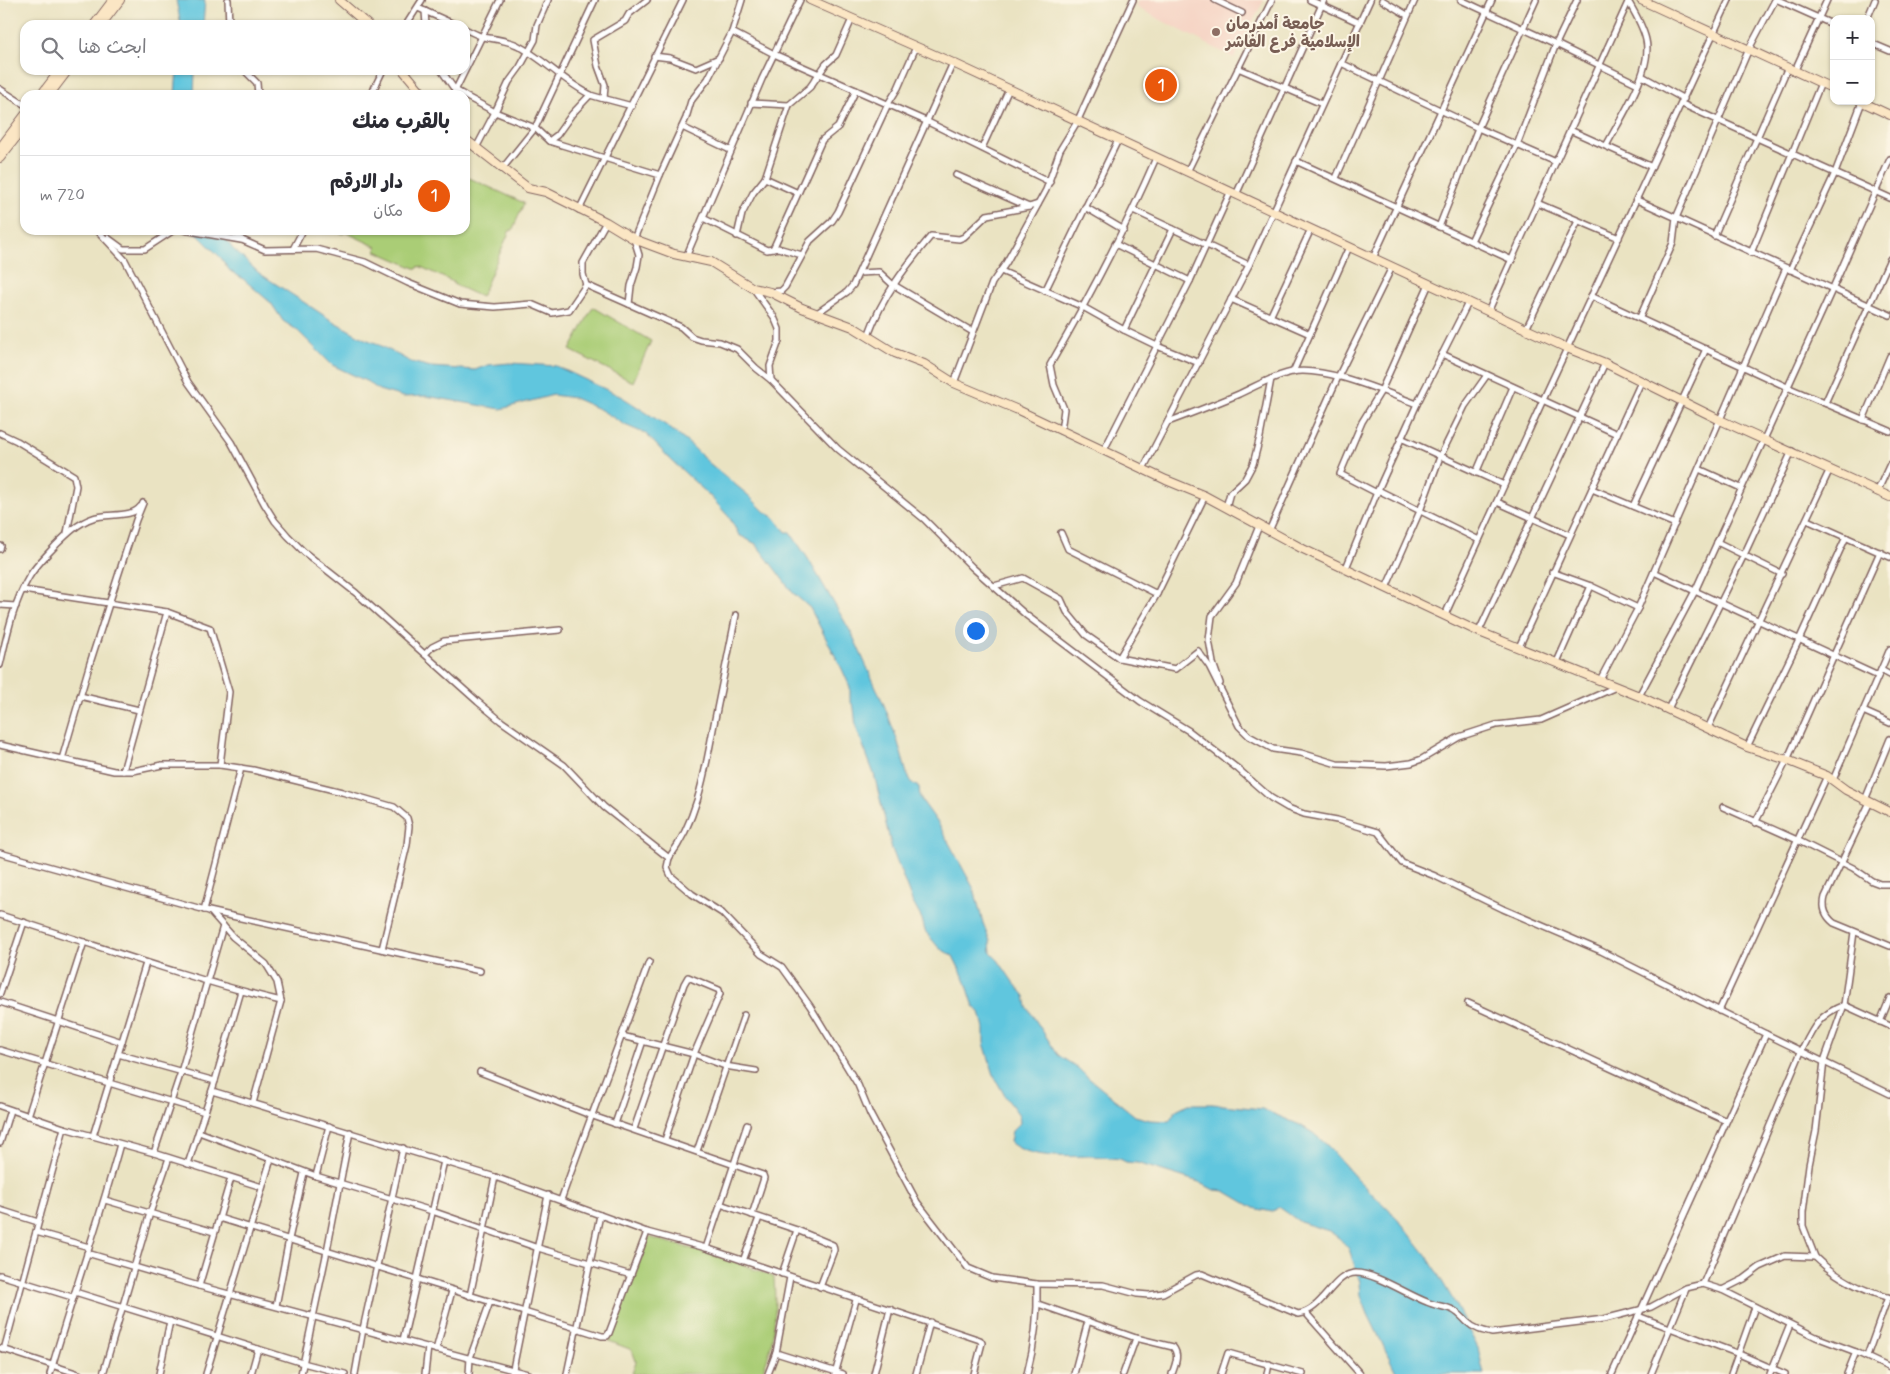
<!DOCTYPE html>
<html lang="ar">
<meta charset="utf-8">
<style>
:root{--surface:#fff;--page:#f7f7f7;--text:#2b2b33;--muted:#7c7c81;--line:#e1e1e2;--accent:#ea580c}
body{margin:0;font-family:Mynerve,"Playpen Sans Arabic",sans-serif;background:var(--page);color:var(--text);direction:rtl}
.controls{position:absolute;right:15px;top:15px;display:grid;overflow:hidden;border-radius:10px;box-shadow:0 1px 4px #0004}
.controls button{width:45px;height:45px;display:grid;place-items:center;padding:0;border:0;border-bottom:1px solid var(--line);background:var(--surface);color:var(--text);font:25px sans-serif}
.you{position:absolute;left:975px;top:630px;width:18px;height:18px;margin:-12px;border:4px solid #fff;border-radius:50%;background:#1a73e8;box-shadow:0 0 0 8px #1a73e833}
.badge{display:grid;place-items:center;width:32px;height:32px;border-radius:50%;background:var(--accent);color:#fff;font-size:16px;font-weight:700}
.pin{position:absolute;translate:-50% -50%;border:2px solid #fff;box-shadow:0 1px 5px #0006}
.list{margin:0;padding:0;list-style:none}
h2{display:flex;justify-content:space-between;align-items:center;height:65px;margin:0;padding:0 20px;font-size:21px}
h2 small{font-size:16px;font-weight:400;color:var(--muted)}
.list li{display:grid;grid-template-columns:32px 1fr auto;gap:15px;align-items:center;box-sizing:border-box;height:80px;padding:0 20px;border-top:1px solid var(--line)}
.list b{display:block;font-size:19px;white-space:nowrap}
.list p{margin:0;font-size:16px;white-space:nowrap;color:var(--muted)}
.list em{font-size:16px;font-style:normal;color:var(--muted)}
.icon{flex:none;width:28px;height:28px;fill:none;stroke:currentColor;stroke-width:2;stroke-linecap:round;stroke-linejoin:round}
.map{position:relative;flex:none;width:1890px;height:1374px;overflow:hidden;direction:ltr}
.search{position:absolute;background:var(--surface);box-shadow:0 1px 4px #0004;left:20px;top:20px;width:450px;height:55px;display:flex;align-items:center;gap:12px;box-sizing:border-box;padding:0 18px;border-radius:15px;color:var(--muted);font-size:19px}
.panel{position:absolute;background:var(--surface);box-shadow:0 1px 4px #0004;left:20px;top:90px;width:450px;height:145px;border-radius:15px;direction:rtl}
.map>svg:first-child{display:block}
</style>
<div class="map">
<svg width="1890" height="1374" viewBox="0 0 1890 1374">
<rect width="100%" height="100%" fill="#fcf5e5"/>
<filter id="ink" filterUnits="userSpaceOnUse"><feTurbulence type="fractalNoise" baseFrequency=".02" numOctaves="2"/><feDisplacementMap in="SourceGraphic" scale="10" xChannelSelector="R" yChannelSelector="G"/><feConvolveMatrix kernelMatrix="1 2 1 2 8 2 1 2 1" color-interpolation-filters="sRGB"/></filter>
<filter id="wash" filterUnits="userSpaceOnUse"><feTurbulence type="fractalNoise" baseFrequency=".0096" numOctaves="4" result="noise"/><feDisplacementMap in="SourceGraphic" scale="20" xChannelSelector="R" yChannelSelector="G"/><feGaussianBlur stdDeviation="1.12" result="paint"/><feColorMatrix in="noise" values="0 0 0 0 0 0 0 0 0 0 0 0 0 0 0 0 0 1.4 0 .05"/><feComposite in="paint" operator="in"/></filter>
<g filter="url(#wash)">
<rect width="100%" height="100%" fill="#eae3c2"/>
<polygon fill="#f5d2c2" points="1139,0 1264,0 1234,58 1136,7"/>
<g fill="#aacd76" stroke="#7a7650">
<polygon points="465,176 524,203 512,231 510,230 481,297 453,284 453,282 419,266 417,269 376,251 377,247 345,232 343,234 334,230 465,230"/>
<polygon points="593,307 651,341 633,382 570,350"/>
<path d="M649 1237 725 1258 774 1277C776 1310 776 1344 761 1374H632L636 1361 632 1350 609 1341Z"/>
</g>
<g fill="#60c6de" stroke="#557284">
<polygon points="176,0 205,0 203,25 181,25"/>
<polygon points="177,70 195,70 194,95 175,95"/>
<path d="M193 230H221L232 248 259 273 331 320 365 339 376 343 411 362 431 367 475 370 488 365 510 363 556 366 622 397 667 426 693 447 709 463 748 495 765 512 774 517 786 532H790L807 557 852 634 884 705 897 739 907 774 913 784 919 787 920 798 938 823 974 889 983 923 990 941 991 953 998 960 1013 982 1025 996 1027 1007 1058 1055 1078 1068 1086 1076 1135 1116 1150 1120 1169 1121 1176 1110 1182 1107 1189 1104H1212L1262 1109 1300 1125 1313 1133 1328 1146 1356 1178 1397 1218 1427 1256 1452 1298 1478 1348 1484 1374H1397L1368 1314 1361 1296 1360 1282 1349 1249 1339 1238 1329 1231 1300 1222 1279 1207 1272 1212 1254 1208 1225 1191 1214 1190 1199 1182 1137 1163 1126 1162 1120 1159C1109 1158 1099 1156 1089 1156 1067 1157 1027 1158 1010 1142L1012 1131 1020 1123 1019 1115 1005 1096 995 1078 984 1043V1028L980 1012 974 1007 966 982 953 956 939 948 925 931 922 919 912 901 892 849 874 774 856 727 854 708 850 700V687L842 669 810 608 793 593 756 544 739 535 729 517 709 495 670 459 646 434 625 425 601 410 574 398 553 395 501 409 426 396 403 397 379 390 368 382 332 365 297 330 283 321 271 303 242 278 230 271 221 258Z"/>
</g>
</g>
<g filter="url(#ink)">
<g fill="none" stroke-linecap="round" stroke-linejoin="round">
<g stroke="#826460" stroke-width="8">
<g id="street">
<polyline points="228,0 229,25"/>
<polyline points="1215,0 1242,13"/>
<polyline points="1310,0 1360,23"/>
<polyline points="1382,0 1407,15"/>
<polyline points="1461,0 1556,44 1638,84"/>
<polyline points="1778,0 1834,25"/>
<polyline points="418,8 456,25"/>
<polyline points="425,11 426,25"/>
<polyline points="1867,19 1875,0"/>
<polyline points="406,25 422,0"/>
<path d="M465 29C471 32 477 35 483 37 495 39 506 40 517 45 544 59 564 82 591 95"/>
<polyline points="732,32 774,54 928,122 1050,182"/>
<polyline points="1871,43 1890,51"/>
<polyline points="654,56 670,58 696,68 719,58"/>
<polyline points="1341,63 1478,128 1556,162"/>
<polyline points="1238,68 1322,104"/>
<polyline points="244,70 257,83 258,95"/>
<polyline points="441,70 455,90 464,95"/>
<polyline points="1795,70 1827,0"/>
<polyline points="1642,76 1684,99"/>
<polyline points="0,89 25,105"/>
<polyline points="371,95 383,70"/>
<polyline points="453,95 500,0"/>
<polyline points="465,96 495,112 535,128 549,141 660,175"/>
<polyline points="602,98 632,106"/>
<polyline points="751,103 789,105"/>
<polyline points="1682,104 1890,198"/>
<polyline points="682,127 730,150"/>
<polyline points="1570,130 1652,167"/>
<polyline points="549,141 557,135 572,114 590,95 604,99 605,85 598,66 593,40 625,21 629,14 647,0"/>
<path d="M1606 146C1620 119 1653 70 1646 40 1643 26 1635 13 1628 1"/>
<polyline points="476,148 495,112 509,82 520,67 535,40 537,25 548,0"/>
<polyline points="982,148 1009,89"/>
<polyline points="1296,161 1512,260"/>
<polyline points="502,169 535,128 595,0"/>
<polyline points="1187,172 1272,0"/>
<polyline points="956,175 1029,207"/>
<polyline points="765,178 798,193"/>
<polyline points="1336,178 1415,0"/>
<polyline points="1236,195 1324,0"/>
<polyline points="1637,200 1890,315"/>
<polyline points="1537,203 1619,238"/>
<polyline points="1085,207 1124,230"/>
<polyline points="579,210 683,0"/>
<polyline points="1133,210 1249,265"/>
<polyline points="703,218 767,250 778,248 802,255"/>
<polyline points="606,222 583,263 583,274 586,285 681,327 692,337 701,340 720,342 737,349 756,368 771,380"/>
<polyline points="1439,227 1478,128 1536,0"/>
<path d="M97 230 125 260 188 382 231 442 265 505 275 521 288 536 304 552 356 593 478 702 501 721 564 765 604 807 669 858 667 867 671 876 692 894 722 913 761 954 782 967 810 1006 858 1085 870 1114 917 1202 968 1268 992 1278 1037 1284 1103 1285 1137 1294 1149 1295 1163 1293 1196 1275 1202 1274 1298 1314C1323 1311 1333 1273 1356 1273 1375 1273 1408 1295 1427 1302 1435 1306 1445 1306 1453 1310 1459 1313 1463 1318 1467 1322 1474 1329 1483 1331 1492 1333L1604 1319 1651 1307 1686 1288 1703 1284 1722 1290 1744 1279 1760 1267 1785 1256 1815 1257C1835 1277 1863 1291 1890 1298"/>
<polyline points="184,230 241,240"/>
<polyline points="234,230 242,240 265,250 316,249 365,262 408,283 460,304 495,307 531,304 552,313 569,310 586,285"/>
<polyline points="737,236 742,214 753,193 765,178 789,105 810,87 826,64 836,55 852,19"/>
<polyline points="1714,236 1788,67"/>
<polyline points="108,238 123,249 145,249 174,230"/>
<polyline points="1471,241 1517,145 1556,44 1577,0"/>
<polyline points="1115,244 1190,281"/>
<polyline points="293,249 303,230"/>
<polyline points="773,249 822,140 838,127 856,90"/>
<polyline points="1751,253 1821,83"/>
<polyline points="686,257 762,79 800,0"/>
<polyline points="1373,258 1492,0"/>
<polyline points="1790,270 1835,173 1862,102"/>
<polyline points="1001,271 1083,307 1124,330 1157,346 1199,363"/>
<polyline points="859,273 879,272 892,284 973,332"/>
<polyline points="753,288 774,317 779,329 779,341 770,366 771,380 838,449 924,519 972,567 1026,615 1140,701 1189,731 1238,769 1271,798 1288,808 1304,814 1337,820 1378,832 1402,863 1435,876 1503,909 1601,951 1766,1034 1890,1094"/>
<polyline points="1045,291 1118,140"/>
<polyline points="771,292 781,291 785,287 810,241 832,221 838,212 888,104 898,88 916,47"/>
<polyline points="1591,296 1787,387 1890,431"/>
<polyline points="1231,299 1310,334"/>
<polyline points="629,304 631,286 637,267 639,255 634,239 660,175 686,118 691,101 708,79 732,32 742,0"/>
<polyline points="1488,312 1629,0"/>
<polyline points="817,313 847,292 853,285 953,63"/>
<polyline points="1270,317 1311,229"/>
<polyline points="1640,317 1673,243 1676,218 1749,49 1775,0"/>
<polyline points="1526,329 1578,221"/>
<polyline points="1124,330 1173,229"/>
<path d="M868 336C882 297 905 267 931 236L959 239 964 237 987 215 1029 207 1038 204"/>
<polyline points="1442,354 1617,434"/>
<polyline points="1293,372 1349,247"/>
<polyline points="954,383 992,283 1006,263 1046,190 1060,150 1077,122 1133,0"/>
<polyline points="1825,403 1890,259"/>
<polyline points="1863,420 1890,356"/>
<path d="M1168 422C1192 413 1216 404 1239 394 1256 386 1273 376 1292 372 1326 366 1384 392 1417 404"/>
<path d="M1061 431 1064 409 1054 385 1050 365C1089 298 1125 229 1156 158"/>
<polyline points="0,433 17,441 74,476 76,486 67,533"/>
<polyline points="1401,438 1504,485"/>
<polyline points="1104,450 1190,281 1230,193"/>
<polyline points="1143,469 1249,265 1370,0"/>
<polyline points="1699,469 1741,488"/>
<polyline points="1476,473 1513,387"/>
<polyline points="1592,489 1675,524"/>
<polyline points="1378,490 1479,540"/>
<polyline points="1877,492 1890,464"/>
<polyline points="1377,493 1340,474 1362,422 1381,391 1429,284"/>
<polyline points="1497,502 1570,535"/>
<polyline points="1633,506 1706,349"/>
<polyline points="1226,507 1230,493 1245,479 1253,464 1260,437 1271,379"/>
<polyline points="1807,520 1890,557"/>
<polyline points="1269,531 1338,377 1392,267"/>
<polyline points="1061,533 1068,549 1157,594"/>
<polyline points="1717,542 1782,574"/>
<polyline points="0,549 1,546"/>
<polyline points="1346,568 1378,490 1417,404 1468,303"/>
<polyline points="1552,572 1591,586 1638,608"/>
<polyline points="1654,572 1878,676"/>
<polyline points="994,586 1023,578 1061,599 1067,612 1086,635 1119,658 1175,669 1198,651 1209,666 1239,726 1249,736 1273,749 1301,753 1337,764 1386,766 1411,763 1422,759 1459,737 1496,725 1541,720 1616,687"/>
<polyline points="1386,588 1420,511 1440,457 1465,406 1487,375"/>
<polyline points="23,590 167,612 210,628 229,692 220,765"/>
<polyline points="0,605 16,606"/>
<polyline points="1445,615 1543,400 1729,0"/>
<polyline points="1479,631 1605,363"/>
<polyline points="1519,647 1641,382"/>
<polyline points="425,654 432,647 444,641 560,630"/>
<polyline points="1119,658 1157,594 1205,496"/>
<polyline points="1557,662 1591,586"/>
<path d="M0 665C7 635 13 604 29 577 36 565 47 555 56 545 67 534 78 523 93 518 106 513 132 518 140 507"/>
<polyline points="1881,670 1890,675"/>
<polyline points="1600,680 1638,608 1786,268"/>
<polyline points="1220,683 1213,663 1209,640 1212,616 1236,583 1259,526"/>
<polyline points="80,696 139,710"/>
<polyline points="1639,696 1695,591 1832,290 1890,159"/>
<polyline points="1668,709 1744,555 1792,451"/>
<polyline points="1863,711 1890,723"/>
<polyline points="1708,728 1830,469"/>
<polyline points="0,745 114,771 133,771 162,765 220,765 253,770 342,792 394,807 407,818 409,826 407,845 382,949"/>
<polyline points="1747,747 1799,640 1846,537"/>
<polyline points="62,759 90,663 136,520 143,503"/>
<polyline points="123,771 167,612"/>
<polyline points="1833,780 1890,649"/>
<polyline points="1865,800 1890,739"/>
<path d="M1870 802 1825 897C1822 908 1825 916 1834 923L1890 946"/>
<polyline points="1723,807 1797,840 1853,868 1872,881 1880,884 1890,884"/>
<polyline points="1755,823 1787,760 1880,552"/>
<polyline points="0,853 209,911 480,971"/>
<path d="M669 858C698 819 705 771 714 724 721 688 729 651 736 615"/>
<polyline points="204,910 241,768"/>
<polyline points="211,912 233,937 266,964 277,982 281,1001 253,1103"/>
<path d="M0 915C93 944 186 978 281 1001"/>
<polyline points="0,994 24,922"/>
<polyline points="0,1002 122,1042"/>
<polyline points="1468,1003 1726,1121"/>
<polyline points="1719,1011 1827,776"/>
<polyline points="1880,1022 1890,998"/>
<polyline points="622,1036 694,1054 725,1066 756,1071"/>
<polyline points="0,1050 205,1112"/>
<polyline points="118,1054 215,1081"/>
<polyline points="480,1072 590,1115 763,1175 764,1178 752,1215"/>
<polyline points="212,1091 495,1177 647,1232 706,1248 980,1340 982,1343 974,1374"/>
<polyline points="0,1106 64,1128 154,1153 262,1187"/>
<polyline points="28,1116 84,942"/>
<polyline points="615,1124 643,1041"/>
<polyline points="634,1129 684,984 688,977 719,990 720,994 694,1054 665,1140"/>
<polyline points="199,1132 316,1176 432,1211 538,1248 631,1275"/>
<polyline points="93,1136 146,963"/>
<polyline points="0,1143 10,1110"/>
<polyline points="697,1151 744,1015"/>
<polyline points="154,1153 181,1072 223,926"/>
<polyline points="188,1164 215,1081 241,991"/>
<polyline points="316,1176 329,1126"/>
<polyline points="105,1200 214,1232"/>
<path d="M561 1200C589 1120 620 1042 649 962"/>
<polyline points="720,1204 797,1230 833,1245 834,1250 820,1287"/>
<polyline points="0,1210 38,1222"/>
<polyline points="219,1218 602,1336 607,1336 609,1333 647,1232"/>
<polyline points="36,1232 89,1247"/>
<polyline points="706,1248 747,1125"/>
<polyline points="87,1253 199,1286 528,1374"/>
<polyline points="1815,1257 1803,1226 1803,1212 1809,1165 1816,1131 1824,1061 1844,1005 1854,932"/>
<polyline points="743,1261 759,1218"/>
<polyline points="782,1274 797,1230"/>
<polyline points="0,1275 72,1297"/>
<path d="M1703 1284 1801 1052C1813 1028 1818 1015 1844 1005L1890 1026"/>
<polyline points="199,1286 231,1178"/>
<polyline points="1722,1290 1816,1337 1856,1352 1890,1368"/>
<polyline points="75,1292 303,1363 345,1374"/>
<polyline points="470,1296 495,1177"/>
<path d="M1038 1304 1136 1338 1173 1347C1180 1355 1175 1365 1172 1374"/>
<polyline points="276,1306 289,1239 304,1173"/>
<polyline points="1306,1313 1360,1374"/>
<polyline points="1638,1316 1739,1354 1785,1374"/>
<polyline points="403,1340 444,1161"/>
<polyline points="0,1348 79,1374"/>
<polyline points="4,1350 64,1128"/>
<polyline points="436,1350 452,1291"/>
<polyline points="776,1353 843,1374"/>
<polyline points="1867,1356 1888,1297"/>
<path d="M50 1374C72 1297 99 1222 120 1144"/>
<polyline points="103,1374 150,1213 169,1158"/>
<polyline points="159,1374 170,1321"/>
<polyline points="206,1374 271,1159"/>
<polyline points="251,1374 258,1349"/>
<polyline points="301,1374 327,1251 350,1132"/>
<polyline points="355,1374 363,1329 403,1148"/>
<polyline points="425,1374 428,1347"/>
<polyline points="469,1374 470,1358 490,1302"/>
<polyline points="512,1374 548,1195"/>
<polyline points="567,1374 600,1215"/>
<polyline points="768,1374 776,1353 790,1277"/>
<polyline points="835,1374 856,1300"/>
<polyline points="874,1374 890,1309"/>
<polyline points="916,1374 930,1322"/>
<path d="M1027 1374C1035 1344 1038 1315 1037 1284"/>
<polyline points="1074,1374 1088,1321"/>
<polyline points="1123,1374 1136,1338"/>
<polyline points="1221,1374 1228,1353 1303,1374"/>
<polyline points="1267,1374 1269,1364"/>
<polyline points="1612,1374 1766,1034"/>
<polyline points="1651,1374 1686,1289"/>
<polyline points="1731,1374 1755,1307"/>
<polyline points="1770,1374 1790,1325"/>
<polyline points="1847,1374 1856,1352"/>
</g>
</g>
<g stroke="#826460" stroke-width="10">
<g id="secondary">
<polyline points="339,0 368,25"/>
<polyline points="810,0 953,63 1567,348 1605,363 1720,420 1890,497"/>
<polyline points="1641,0 1834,89"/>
<polyline points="94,25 113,0"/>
<polyline points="101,25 120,0"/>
<polyline points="403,70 424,95"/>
<polyline points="41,95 60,70"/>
<polyline points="49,95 68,70"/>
<polyline points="1860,101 1890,115"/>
<polyline points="465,139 528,188 546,192 606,222 634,239 674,254 711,262 753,288 770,292 802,308 853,327 895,353 924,364 954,383 1018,410 1166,480 1205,496 1303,549 1477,631 1639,696 1747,747 1787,760 1827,776 1846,790 1890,812"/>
<polyline points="0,148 25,115"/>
<polyline points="0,158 25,126"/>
</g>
</g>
<use href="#street" stroke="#fff" stroke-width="5"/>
<use href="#secondary" stroke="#fbe6c4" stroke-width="8"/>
</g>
</g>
<circle fill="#8d6e63" stroke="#fcf5e5" stroke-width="2" cx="1216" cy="32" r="5"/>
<g text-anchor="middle" stroke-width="4" stroke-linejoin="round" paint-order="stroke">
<g font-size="16" font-weight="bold" fill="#785e54" stroke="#fcf5e5" text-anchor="start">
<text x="1226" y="29">جامعة أمدرمان<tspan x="1226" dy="18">الإسلامية فرع الفاشر</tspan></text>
</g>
</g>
</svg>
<div class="controls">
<button>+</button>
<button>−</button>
</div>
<div class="you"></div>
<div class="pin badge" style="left:1161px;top:85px">1</div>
<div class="search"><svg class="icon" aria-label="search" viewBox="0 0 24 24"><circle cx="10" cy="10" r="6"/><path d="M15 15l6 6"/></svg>ابحث هنا</div>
<section class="panel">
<h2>بالقرب منك<small></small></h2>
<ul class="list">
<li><span class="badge">1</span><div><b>دار الارقم</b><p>مكان</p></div><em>720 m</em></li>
</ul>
</section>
</div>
